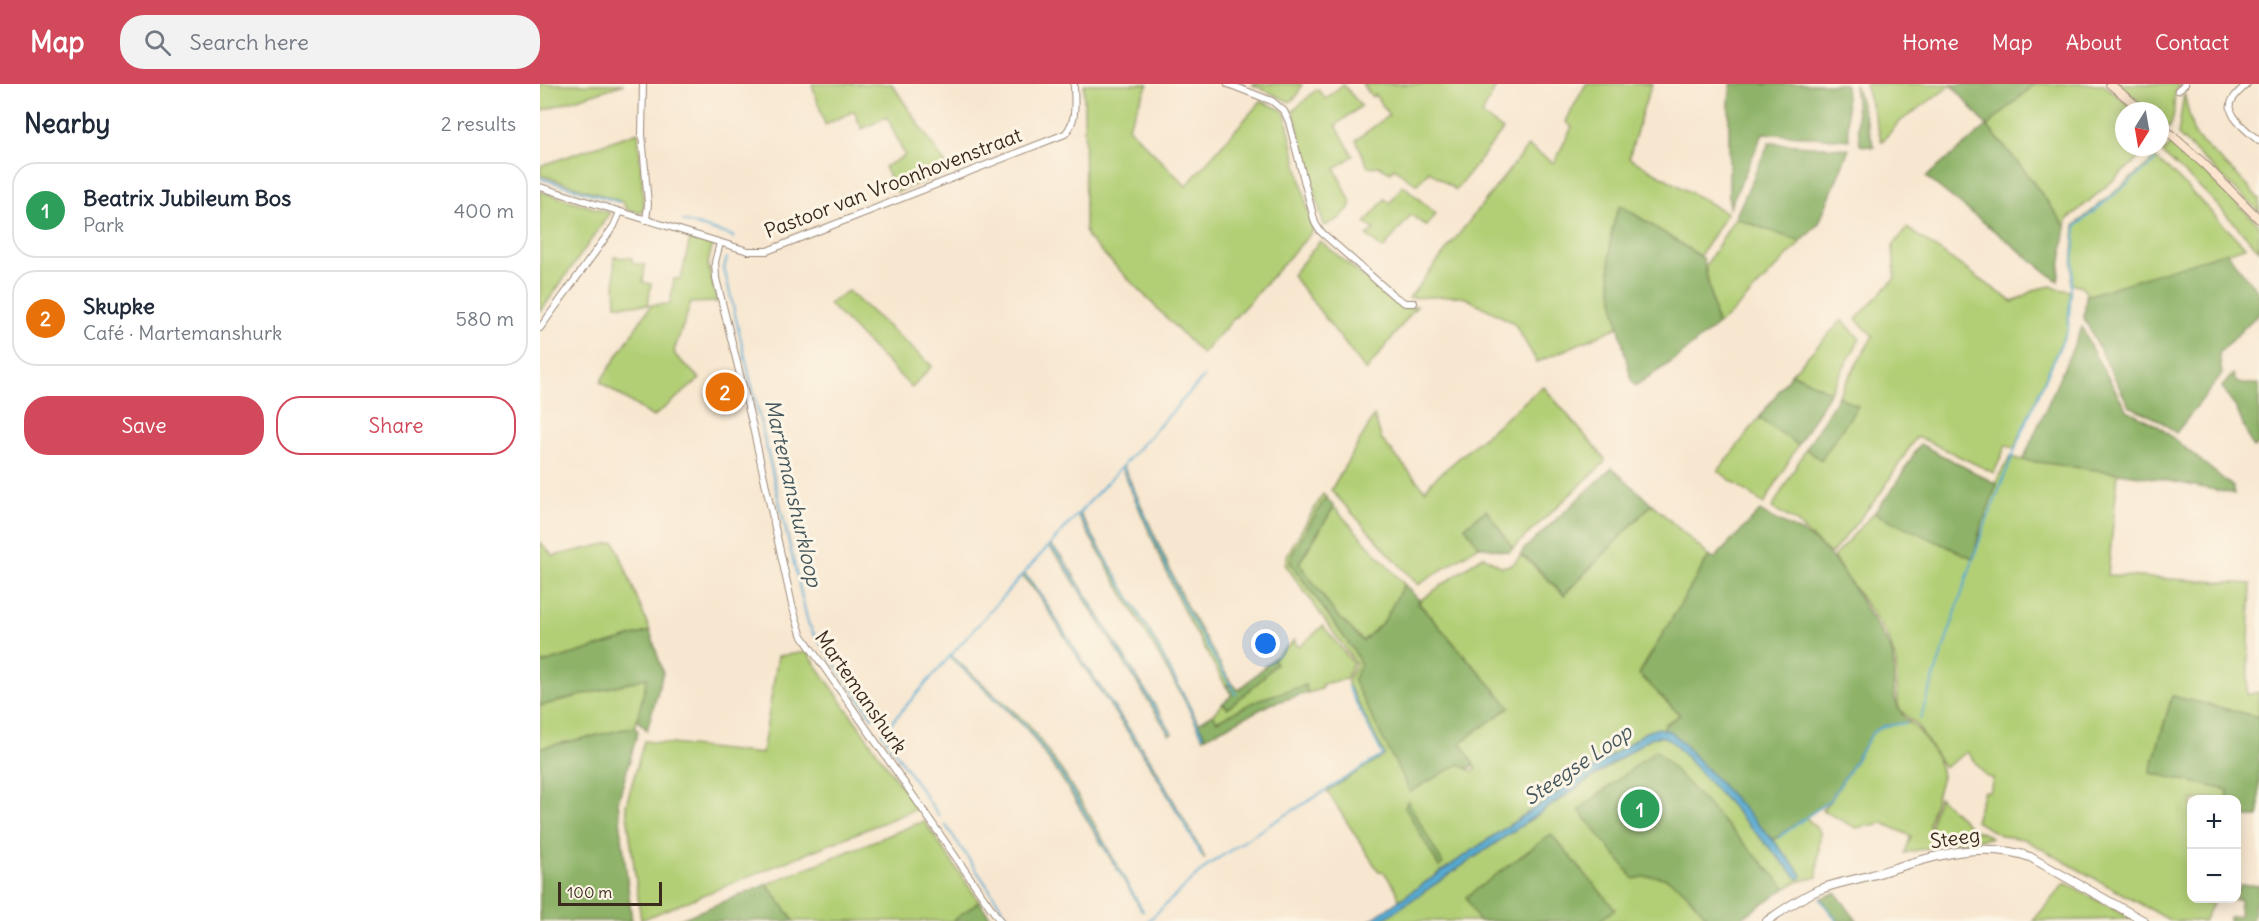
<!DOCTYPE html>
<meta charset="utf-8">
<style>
:root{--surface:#fff;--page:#f2f2f3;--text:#1f2937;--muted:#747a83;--line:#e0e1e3;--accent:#d1495b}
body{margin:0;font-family:Delius,sans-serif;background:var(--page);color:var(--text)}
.controls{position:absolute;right:18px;bottom:18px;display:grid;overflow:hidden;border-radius:12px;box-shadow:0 3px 15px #0003}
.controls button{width:54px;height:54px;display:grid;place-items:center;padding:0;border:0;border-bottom:2px solid var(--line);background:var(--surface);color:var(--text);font:30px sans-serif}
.compass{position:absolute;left:1575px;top:18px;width:54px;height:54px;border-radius:50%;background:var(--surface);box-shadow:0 3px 15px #0003;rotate:191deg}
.scale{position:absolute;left:18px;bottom:15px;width:104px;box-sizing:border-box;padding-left:6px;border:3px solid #3b2a1e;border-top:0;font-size:16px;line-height:21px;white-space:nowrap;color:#3b2a1e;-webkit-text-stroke:4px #fcf5e5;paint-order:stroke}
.you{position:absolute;left:726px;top:560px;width:21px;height:21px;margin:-15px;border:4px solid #fff;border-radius:50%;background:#1a73e8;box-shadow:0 0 0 9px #1a73e833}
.badge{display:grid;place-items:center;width:39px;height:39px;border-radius:50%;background:var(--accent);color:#fff;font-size:20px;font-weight:700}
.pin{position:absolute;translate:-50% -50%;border:3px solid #fff;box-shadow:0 2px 6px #0006}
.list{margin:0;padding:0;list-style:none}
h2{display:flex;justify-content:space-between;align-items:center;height:78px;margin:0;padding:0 24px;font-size:26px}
h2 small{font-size:20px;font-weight:400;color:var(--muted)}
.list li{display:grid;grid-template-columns:39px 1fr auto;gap:18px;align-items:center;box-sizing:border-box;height:96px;margin:0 12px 12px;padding:0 12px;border:2px solid var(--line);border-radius:24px}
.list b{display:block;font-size:22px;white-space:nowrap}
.list p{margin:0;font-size:20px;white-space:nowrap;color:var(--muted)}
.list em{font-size:20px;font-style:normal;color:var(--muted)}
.actions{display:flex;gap:12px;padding:18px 24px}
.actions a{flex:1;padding:14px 0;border:2px solid var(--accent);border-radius:24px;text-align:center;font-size:21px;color:var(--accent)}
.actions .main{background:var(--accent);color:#fff}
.icon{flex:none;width:33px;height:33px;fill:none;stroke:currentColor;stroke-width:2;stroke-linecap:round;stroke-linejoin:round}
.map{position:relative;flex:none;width:1719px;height:837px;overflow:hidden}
header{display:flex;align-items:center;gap:36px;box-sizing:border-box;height:84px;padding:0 30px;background:var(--accent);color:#fff}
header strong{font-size:28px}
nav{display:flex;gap:33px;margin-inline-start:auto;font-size:21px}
.search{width:420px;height:54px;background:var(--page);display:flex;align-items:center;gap:15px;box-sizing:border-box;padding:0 21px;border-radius:24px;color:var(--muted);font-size:22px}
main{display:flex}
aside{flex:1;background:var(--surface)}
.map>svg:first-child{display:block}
</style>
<header>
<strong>Map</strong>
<div class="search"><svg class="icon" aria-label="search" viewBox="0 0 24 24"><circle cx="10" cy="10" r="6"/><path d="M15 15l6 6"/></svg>Search here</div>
<nav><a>Home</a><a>Map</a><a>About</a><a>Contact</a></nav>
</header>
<main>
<aside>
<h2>Nearby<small>2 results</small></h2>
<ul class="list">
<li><span class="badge" style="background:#2e9e5b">1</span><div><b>Beatrix Jubileum Bos</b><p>Park</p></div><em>400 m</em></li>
<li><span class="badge" style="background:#e8710a">2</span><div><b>Skupke</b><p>Café · Martemanshurk</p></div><em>580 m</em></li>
</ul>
<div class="actions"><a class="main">Save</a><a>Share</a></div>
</aside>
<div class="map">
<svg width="1719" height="837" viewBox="0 0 1719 837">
<rect width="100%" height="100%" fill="#fcf5e5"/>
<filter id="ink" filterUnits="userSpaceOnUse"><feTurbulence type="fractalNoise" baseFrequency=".0167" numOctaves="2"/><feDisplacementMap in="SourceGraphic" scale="12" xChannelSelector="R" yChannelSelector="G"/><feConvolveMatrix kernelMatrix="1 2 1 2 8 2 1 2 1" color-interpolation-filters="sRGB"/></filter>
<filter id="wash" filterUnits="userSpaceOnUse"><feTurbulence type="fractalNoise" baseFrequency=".008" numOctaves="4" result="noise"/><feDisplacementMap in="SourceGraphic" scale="24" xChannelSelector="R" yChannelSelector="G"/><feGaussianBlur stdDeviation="1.35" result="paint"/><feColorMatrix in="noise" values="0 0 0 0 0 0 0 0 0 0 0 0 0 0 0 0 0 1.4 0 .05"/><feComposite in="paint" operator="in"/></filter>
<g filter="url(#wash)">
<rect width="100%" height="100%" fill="#f8e7d0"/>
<g fill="#b2cf76" stroke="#767c4a" stroke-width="1.5">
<polygon points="0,0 84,0 0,27"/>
<polygon points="272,0 352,0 410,87 357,108 344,83 365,72 347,33 322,45 314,27 285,41"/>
<polygon points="544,0 608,0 588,43 646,102 721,17 742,26 745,30 773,147 662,270 547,153 545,145"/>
<polygon points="711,0 762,0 757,12 750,18"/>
<polygon points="803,0 821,22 796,41 813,72 795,85 810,116 810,123 799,135 784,142 753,27 777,5 786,15"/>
<polygon points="823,0 957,0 942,31 963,46 916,106 889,87 877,101 854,84 851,88 839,82 828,83 816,56 849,31 835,11 832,13"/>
<path d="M1046 0H1112L1103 25 1089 74 1187 129 1160 172 1080 121C1062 159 1071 204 1080 242L997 278 974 239 926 214 916 212 869 214 988 62 1014 79 1032 43 1026 38 1028 33Z"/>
<polygon points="1325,0 1413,0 1358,39 1342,58"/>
<polygon points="1495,0 1563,0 1596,27 1584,27 1584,63 1612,63 1527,136 1526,143 1484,86 1447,42"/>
<path d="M1577 0H1639C1630 13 1638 31 1629 44L1620 36V27H1609Z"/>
<polygon points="1644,9 1653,47 1658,55 1701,95 1719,115 1719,128 1638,51"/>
<polygon points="98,48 104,123 101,129 86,125 83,118 0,91 0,82"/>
<polygon points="1632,59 1669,91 1719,141 1719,166 1666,109 1622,69"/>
<polygon points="1615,74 1637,93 1705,163 1546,212 1546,208 1539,201 1531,200 1535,141"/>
<polygon points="863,101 896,130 887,142 871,131 843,165 827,152 834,145 825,139 845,115 850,119"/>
<polygon points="0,107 70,129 1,227 0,226"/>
<polygon points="1195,134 1261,158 1192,229 1177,241 1165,183"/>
<polygon points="1367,144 1473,218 1497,205 1511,202 1518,205 1531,207 1528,244 1474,365 1466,361 1454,389 1383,355 1376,353 1340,410 1291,470 1264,447 1257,438 1232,424 1266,365 1281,376 1317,322 1298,312 1333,252 1316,235 1355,194 1353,162"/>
<polygon points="150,155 172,161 168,180 177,218 151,219 134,267 136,272 160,295 113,333 60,298 111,221 130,220 134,195 141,195"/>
<polygon points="780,157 860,222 868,224 877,222 826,287 752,191"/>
<polygon points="74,173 92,174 92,179 105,181 103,198 111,200 108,221 76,221"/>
<polygon points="308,207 392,282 372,304 289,220"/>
<polygon points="1302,236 1320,255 1290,308 1252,289"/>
<polygon points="1003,302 1065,375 1064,379 973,464 946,426 925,443 939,462 878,501 791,406 834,332 842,356 885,406 892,397"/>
<polygon points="1219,334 1258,361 1224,420 1178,387"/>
<path d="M1471 373 1483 376 1578 389 1568 491 1711 500 1707 611 1719 608V633L1632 612 1610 689 1688 706 1687 715 1652 716V814L1662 815V818L1673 820 1664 837H1631L1484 755 1462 752 1435 737 1444 707 1450 708 1453 694 1447 693 1427 668 1404 684 1384 652 1376 640 1361 627 1358 621 1356 578 1349 554 1293 473 1334 429 1434 474C1440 443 1451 398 1471 373Z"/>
<polygon points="584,383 646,521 691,599 686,602 642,524 582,385"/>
<polygon points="783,410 786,413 752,470 750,478 814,567 821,581 919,680 933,687 936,685 921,658 970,623 878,518 943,472 962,483 973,480 980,472 983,472 1024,511 1112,420 1169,472 1125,548 1118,610 1140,631 1125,640 1123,645 1106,648 859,816 856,805 844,788 840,788 837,785 787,707 845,671 808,600 808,596 816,580 745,480 748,469"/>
<polygon points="794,423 864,500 844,537 823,557 794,528 759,479"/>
<polygon points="540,430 613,553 666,653 663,654 644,615 538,432"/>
<polygon points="0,458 13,472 75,458 110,547 0,580"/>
<polygon points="511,461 523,474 632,649 629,650 521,477 509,463"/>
<polygon points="485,490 500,509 542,576 615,683 665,774 664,775 612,684 540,577 498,510 483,493"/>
<polygon points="783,542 813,579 806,595 782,600 782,605 767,609 766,602 720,615 676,637 673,630 683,619 687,624 736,580 733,575 755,556 756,561 760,562"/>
<polygon points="267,568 377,725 101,836 86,721 104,657 222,670 238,572"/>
<polygon points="412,572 489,641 526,693 552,736 603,828 524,698 486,644 411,574"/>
<polygon points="108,593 97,636 94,643 0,664 0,622"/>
<path d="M1370 638C1383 650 1400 674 1402 692L1389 739 1392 763 1365 769 1371 752 1343 739 1316 744 1282 726 1293 713 1333 648 1344 642Z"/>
<polygon points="1116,652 1126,653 1133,658 1258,795 1262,791 1233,756 1265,732 1280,748 1277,793 1257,798 1246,804 1244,802 1190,837 841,837 1111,654"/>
<path d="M1399 713 1434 746 1448 751 1451 754 1421 757 1398 761C1385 748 1394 729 1399 713Z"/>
<polygon points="384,737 439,817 413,837 254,837 227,800"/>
<polygon points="1525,799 1592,835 1493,837"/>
</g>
<g fill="#8db267" stroke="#646e42" stroke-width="1.5">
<polygon points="1191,0 1305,0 1309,56 1223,49 1189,125 1189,17"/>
<polygon points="1314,0 1315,0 1334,63 1320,61"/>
<polygon points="1495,0 1447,42 1484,86 1526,143 1518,197 1386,93 1447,42 1412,1"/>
<polygon points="1229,59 1309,65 1279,139 1261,158 1195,134"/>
<path d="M1080 121 1163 174 1177 241 1133 277 1095 302 1091 295C1079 241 1056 174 1080 121Z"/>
<polygon points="1686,168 1719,209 1719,229 1679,269 1682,290 1636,349 1619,336 1589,322 1544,234 1546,212"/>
<polygon points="1542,243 1552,266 1587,326 1618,342 1693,403 1695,410 1614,394 1483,376"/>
<polygon points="1252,289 1290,308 1258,361 1219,334"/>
<polygon points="1693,290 1696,298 1702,300 1719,300 1719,360 1713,364 1696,324 1682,303"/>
<polygon points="1298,312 1318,322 1281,376 1266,365"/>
<polygon points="1380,360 1457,400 1439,449 1434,475 1334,429 1354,403"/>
<polygon points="1072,384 1112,420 1024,511 987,474 980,472 983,466"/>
<polygon points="786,413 794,423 759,479 794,528 823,557 844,537 864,500 880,517 878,519 970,623 921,658 934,681 928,685 919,680 870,708 813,596 821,581 814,567 750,478 752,470"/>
<polygon points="946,426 973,464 969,468 939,462 925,443"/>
<path d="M1220 427C1236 438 1256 443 1272 455 1298 474 1315 508 1332 535 1339 545 1347 555 1351 566 1360 593 1344 617 1370 638L1344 642 1333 648 1289 717 1233 756 1132 649 1123 645 1125 641 1140 631 1099 590 1169 472 1174 475Z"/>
<polygon points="110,547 123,589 107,646 97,636 107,594 0,622 0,580"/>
<polygon points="733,575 736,579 720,597 688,624 683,619 692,611 686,602 691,599 699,606"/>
<polygon points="766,601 767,609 731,620 666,653 658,639 673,630 677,637 720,615"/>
<polygon points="1632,612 1719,633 1719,733 1697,733 1696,716 1687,715 1688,706 1610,689"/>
<polygon points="94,643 98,647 78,718 92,837 0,837 0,664"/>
<path d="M1116 666 1246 804 1197 837H1170C1147 811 1133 783 1094 795L1039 726Z"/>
<polygon points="868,717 903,780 899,783 865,723"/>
<polygon points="1011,750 1075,825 1059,837 938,837 926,813"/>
<polygon points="227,800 254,837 136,837"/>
<polygon points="1700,801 1719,801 1712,837 1689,837 1689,833 1699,832 1700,815 1691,815 1696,814 1697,806 1700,805"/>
<polygon points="1296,809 1317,837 1297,837 1281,814"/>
<polygon points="439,817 453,837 413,837"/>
</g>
<path fill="#57aad2" stroke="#496a78" stroke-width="1.5" d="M1118 644 1132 648 1234 757 1262 791 1261 794 1258 795 1133 659C1126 652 1120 651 1110 654L841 837H829L1106 648Z"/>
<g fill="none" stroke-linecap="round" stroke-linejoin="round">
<g stroke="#57aad2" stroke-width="2">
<polyline points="0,94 79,118"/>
<polyline points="143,137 193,152 193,154"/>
<polyline points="187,174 184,184 268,539 274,550 333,634"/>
<polyline points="582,382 644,522 696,610"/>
<path d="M538 430C583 502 627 575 663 652"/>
<polyline points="510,462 522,475 630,648"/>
<polyline points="484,490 499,509 541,576 614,684 662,772"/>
<polyline points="410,572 487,643 524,694 603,827"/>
<polyline points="1380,635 1442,449 1483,345 1528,244 1536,142 1615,77"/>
<polyline points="399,732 342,649 483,490 664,293"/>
<polyline points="405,740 471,837"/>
<polyline points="1238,754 1291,715 1333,648 1344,642 1366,639"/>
<polyline points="1280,815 1297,837"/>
<polyline points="608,837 668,781 718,748 843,671 808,603"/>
</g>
</g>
</g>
<g filter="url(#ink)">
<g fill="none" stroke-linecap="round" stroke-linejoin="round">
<g stroke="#9a8877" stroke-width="8">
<g id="minor">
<polyline points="103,0 102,50 108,120 106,136"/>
<polyline points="688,0 732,17 744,27 749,38 775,139 780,147 854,212 865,219 874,219"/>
<path d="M1707 0C1702 5 1693 12 1691 19 1687 33 1710 49 1719 57"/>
<polyline points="1638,6 1645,0"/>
<path d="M0 103 208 167H227L525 50C538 36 534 17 534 0"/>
<polyline points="180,159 175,178 176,194 212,339 252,521 261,550 460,837"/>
<polyline points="0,244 74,142 80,128"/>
</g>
</g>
<g stroke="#9a8877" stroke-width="10">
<path id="tertiary" d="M1227 837C1243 826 1260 814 1278 806 1295 799 1314 796 1332 791 1382 776 1438 754 1490 773L1604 837"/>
</g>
<g stroke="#9a8877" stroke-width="10">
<g id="secondary">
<polyline points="1570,0 1603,27"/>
<polyline points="1620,41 1664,80 1719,135"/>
</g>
</g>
<use href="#minor" stroke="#fff" stroke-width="6"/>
<use href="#tertiary" stroke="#fff" stroke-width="8"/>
<use href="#secondary" stroke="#fbe5cf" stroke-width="8"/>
</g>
</g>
<g text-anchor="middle" stroke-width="6" stroke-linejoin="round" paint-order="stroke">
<g font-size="20" fill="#3b2a1e" stroke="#fcf5e5">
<text transform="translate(353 99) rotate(-21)" y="7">Pastoor van Vroonhovenstraat</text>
<text transform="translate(321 608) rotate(55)" y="7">Martemanshurk</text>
<text transform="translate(1415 754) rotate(-8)" y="7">Steeg</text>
</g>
<g font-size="21" font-style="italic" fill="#45575d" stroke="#fcf5e5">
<text transform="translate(253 409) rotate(77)" y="7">Martemanshurkloop</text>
<text transform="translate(1038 681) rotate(-34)" y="7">Steegse Loop</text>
</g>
</g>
</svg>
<div class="controls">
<button>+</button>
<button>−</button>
</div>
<svg class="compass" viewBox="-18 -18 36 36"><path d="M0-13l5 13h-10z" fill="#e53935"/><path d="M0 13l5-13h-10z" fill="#747a83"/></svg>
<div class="scale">100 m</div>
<div class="you"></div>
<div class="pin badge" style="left:1100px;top:725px;background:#2e9e5b">1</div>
<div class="pin badge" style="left:185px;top:308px;background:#e8710a">2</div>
</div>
</main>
